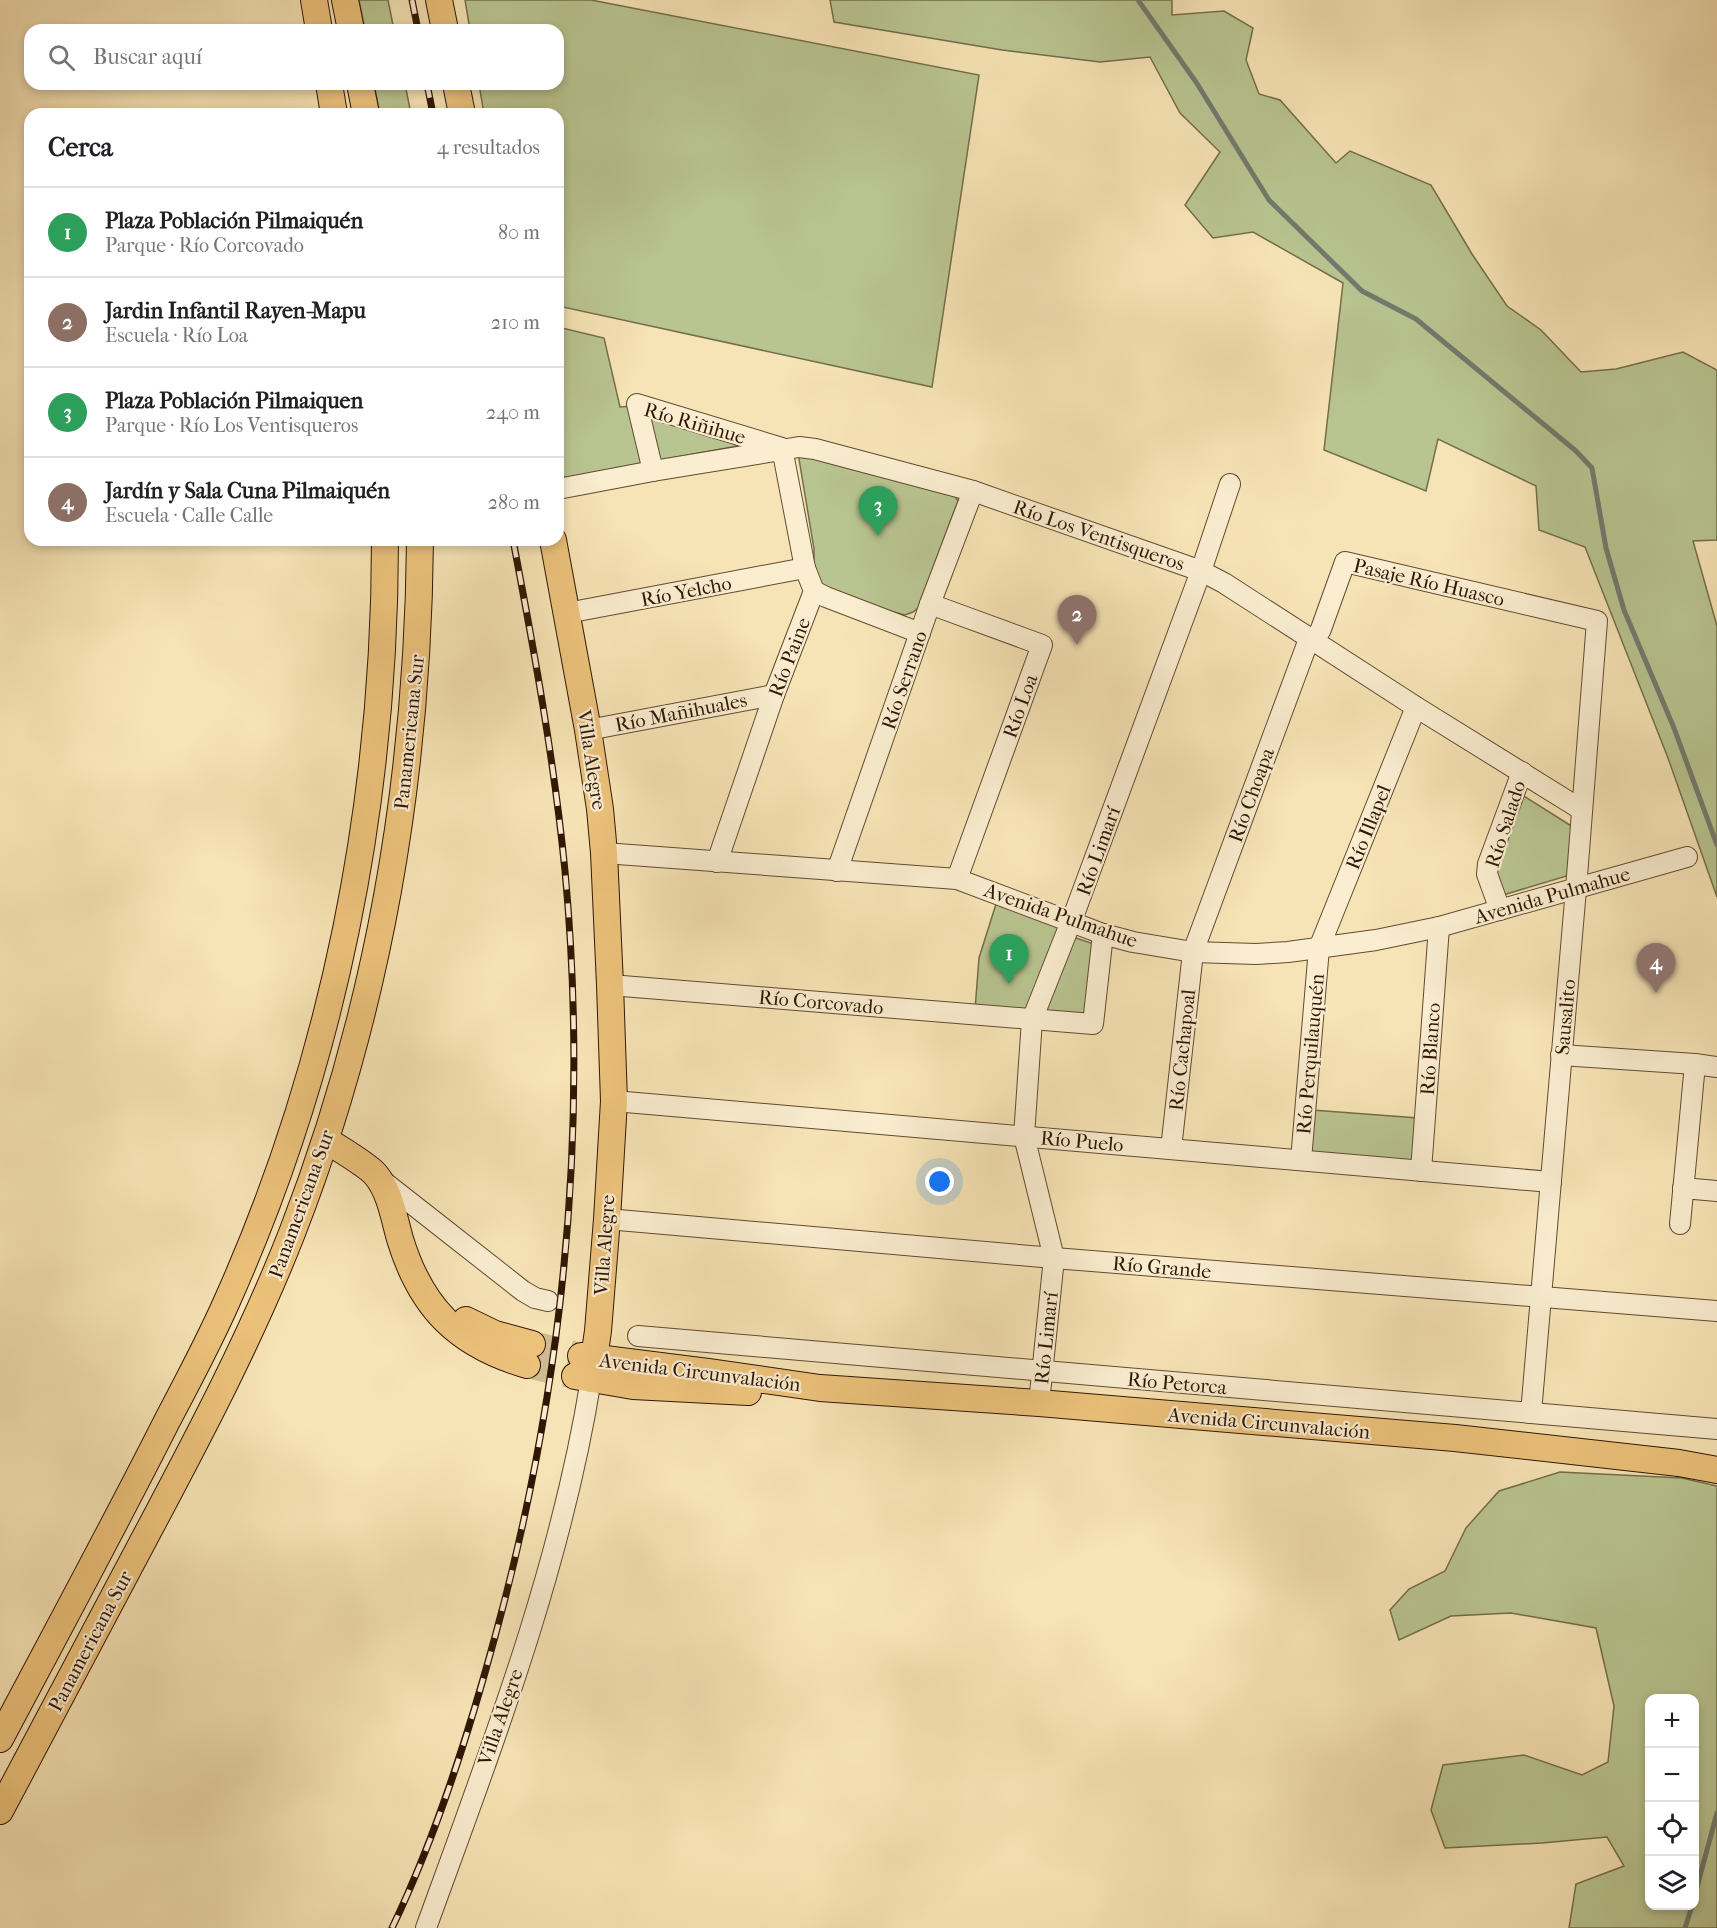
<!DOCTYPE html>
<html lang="es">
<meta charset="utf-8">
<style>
:root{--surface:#fff;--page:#f2f2f2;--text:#202124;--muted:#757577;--line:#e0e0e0;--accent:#111827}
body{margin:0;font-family:"IM FELL French Canon",serif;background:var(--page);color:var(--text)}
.controls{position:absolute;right:18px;bottom:18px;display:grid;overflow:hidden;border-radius:12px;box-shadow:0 3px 9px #0003}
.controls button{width:54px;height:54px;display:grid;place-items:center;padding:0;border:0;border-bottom:2px solid var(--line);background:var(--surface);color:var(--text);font:30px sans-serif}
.you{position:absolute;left:940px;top:1182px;width:21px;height:21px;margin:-15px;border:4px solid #fff;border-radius:50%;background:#1a73e8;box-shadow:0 0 0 9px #1a73e833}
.badge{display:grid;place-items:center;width:39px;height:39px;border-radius:50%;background:var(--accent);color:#fff;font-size:20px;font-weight:700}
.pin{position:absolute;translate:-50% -50px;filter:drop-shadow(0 2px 3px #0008)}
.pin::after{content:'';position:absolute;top:32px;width:21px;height:18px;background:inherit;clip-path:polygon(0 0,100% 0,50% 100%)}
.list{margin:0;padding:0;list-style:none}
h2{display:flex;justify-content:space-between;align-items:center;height:78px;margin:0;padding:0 24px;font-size:26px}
h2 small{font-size:20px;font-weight:400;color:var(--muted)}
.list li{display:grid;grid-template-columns:39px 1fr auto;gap:18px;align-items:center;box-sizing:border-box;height:90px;padding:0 24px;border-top:2px solid var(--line)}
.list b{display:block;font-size:22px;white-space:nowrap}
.list p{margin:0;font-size:20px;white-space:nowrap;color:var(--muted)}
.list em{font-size:20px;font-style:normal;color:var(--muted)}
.icon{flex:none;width:33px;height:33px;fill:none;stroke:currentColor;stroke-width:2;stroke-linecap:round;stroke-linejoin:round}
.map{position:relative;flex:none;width:1717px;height:1928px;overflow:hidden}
.search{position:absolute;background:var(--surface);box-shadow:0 3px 9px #0003;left:24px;top:24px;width:540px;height:66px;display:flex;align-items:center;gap:15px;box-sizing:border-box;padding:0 21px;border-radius:18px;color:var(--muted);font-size:22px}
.panel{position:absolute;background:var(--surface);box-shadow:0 3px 9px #0003;left:24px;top:108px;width:540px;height:438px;border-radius:18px}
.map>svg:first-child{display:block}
</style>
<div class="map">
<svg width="1717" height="1928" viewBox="0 0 1717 1928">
<rect width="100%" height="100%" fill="#f7e4b6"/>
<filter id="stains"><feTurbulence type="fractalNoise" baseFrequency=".00333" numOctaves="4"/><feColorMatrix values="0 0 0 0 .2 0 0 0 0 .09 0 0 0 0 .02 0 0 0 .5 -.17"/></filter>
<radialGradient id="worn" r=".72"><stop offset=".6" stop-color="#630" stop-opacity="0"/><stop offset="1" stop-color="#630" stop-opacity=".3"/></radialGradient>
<g fill="#b9c591" stroke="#746e4a" stroke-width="1.5" fill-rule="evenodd">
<polygon points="359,0 388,0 394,30 365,30"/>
<polygon points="465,0 591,0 979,75 932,387 558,306 558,114 484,114 479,84 558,84 558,30 470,30"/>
<polygon points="830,0 1172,0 1172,15 1224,11 1253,28 1246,60 1259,94 1280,100 1336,163 1350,151 1431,185 1472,254 1507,306 1541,330 1581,372 1616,369 1683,352 1717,370 1717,540 1693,541 1717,626 1717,897 1668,758 1585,547 1539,530 1536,486 1438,439 1426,491 1324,450 1343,283 1253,232 1213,238 1185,205 1220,152 1180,113 1150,57 1100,62 1002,50 834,22"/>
<polygon points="374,84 405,84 411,114 380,114"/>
<polygon points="558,327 604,338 620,407 632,406 646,463 573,478 563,477 558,474"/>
<polygon points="641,408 754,443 655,461"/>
<polygon points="798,453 953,493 958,501 918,608 913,612 905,615 814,591 814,549"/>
<polygon points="1519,793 1573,827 1570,875 1503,895 1493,869"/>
<polygon points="996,904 1063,929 1028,1014 975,1010 979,958"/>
<polygon points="1073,937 1097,945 1090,1018 1042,1014"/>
<polygon points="1312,1110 1418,1118 1414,1164 1309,1157"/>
<path d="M1560 1472 1682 1478 1717 1486V1928H1569L1576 1884 1624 1866 1607 1837 1542 1843 1445 1848 1431 1810 1443 1765 1524 1755 1582 1775 1608 1762 1614 1706 1596 1628 1511 1613 1451 1616 1399 1640 1390 1610 1409 1589 1445 1571 1466 1528 1499 1491ZM1650 1698H1694V1906H1650Z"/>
</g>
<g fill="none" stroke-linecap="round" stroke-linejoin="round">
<g stroke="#727b6e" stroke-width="5">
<polyline points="1138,0 1196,82 1269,200 1362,291 1416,319 1576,451 1592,468 1606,548 1624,610 1674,728 1717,845"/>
<polyline points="1694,1898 1717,1813"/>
<polyline points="1685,1928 1692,1906"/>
</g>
<g stroke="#cfbb92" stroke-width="26" stroke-dasharray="26 13" stroke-linecap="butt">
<polyline points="532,1344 581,1356"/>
<polyline points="527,1365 575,1376"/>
</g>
<g stroke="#624a30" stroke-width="22">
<g id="minor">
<polyline points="653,471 637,404 782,448 805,568 814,591 774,695 717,862"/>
<polyline points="558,489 653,471 799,447 815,449 973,491 1201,571 1224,583 1416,707 1582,810"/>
<polyline points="814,591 826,597 920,633"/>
<polyline points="930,604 1042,645 957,879"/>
<polyline points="567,613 805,568"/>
<polyline points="1314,642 1321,629 1345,562 1597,621 1576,889 1531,1413"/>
<polyline points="588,730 774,695"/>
<polyline points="604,853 957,879 1103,934 1133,942 1193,952 1256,954 1288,952 1376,940 1439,927 1687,857"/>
<polyline points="837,871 930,604 973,491"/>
<polyline points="1500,910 1487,874 1488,864 1522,772"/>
<polyline points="610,985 1093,1024 1103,934"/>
<polyline points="1561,1055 1695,1064 1717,1067"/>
<polyline points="614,1101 1551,1182"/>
<polyline points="1171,1149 1193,952 1309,639"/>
<polyline points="1301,1160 1319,948 1416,707"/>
<polyline points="1421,1171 1439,927"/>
<polyline points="379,1178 523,1291 535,1298 548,1301"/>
<polyline points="1683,1188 1717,1191"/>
<polyline points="607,1219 1054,1258 1717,1311"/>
<polyline points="1680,1224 1695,1064"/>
<polyline points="638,1336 1717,1429"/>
<polyline points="1039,1403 1054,1258 1024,1136 1032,1020 1076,909 1201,571 1230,484"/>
<path d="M426 1928C491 1749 561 1568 591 1379"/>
</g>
</g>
<g stroke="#301604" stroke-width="28">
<g id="major">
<polyline points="314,0 319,30"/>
<polyline points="345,0 351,30"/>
<polyline points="439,0 445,30"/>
<polyline points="329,84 334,114"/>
<polyline points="360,84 366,114"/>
<polyline points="456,84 462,114"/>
<polyline points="553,540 588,730 600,809 604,853 610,985 614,1101 607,1219 598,1331 591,1379"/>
<path d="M326 1140C338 1148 366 1164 375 1174 390 1191 394 1218 400 1239 421 1308 458 1345 527 1365"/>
<polyline points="466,1320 495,1334 532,1344"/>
<polyline points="581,1356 708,1372 820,1388 1039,1403 1455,1438 1679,1463 1717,1470"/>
<polyline points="575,1376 633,1386 748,1392"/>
<path d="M0 1739C56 1633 113 1528 167 1421 188 1381 209 1342 227 1301 334 1062 385 801 385 540"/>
<path d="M0 1811C50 1717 100 1622 150 1528 201 1432 252 1335 292 1233 378 1012 418 777 420 540"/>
</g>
</g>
<use href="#minor" stroke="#faedd0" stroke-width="20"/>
<use href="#major" stroke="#ecc27b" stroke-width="26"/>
<g stroke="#301604" stroke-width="7">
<g id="rail">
<polyline points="412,0 418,30"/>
<polyline points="427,84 433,114"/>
<path d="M392 1928C437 1834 469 1733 496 1633 564 1383 589 1129 565 871 554 759 534 650 513 540"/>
</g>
</g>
<use href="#rail" stroke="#faedd0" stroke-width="4.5" stroke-dasharray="14" stroke-linecap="butt"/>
</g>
<g text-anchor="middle" stroke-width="4.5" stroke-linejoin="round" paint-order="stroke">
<g font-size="20" fill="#301604" stroke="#faedd0">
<text transform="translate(695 423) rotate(16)" y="7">Río Riñihue</text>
<text transform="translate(1099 535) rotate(19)" y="7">Río Los Ventisqueros</text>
<text transform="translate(1429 582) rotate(13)" y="7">Pasaje Río Huasco</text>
<text transform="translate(686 591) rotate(-11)" y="7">Río Yelcho</text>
<text transform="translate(789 657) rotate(-69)" y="7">Río Paine</text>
<text transform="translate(904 680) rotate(-71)" y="7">Río Serrano</text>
<text transform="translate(1020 706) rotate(-70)" y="7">Río Loa</text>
<text transform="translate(681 712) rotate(-11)" y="7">Río Mañihuales</text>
<text transform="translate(409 732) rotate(-84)" y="7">Panamericana Sur</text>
<text transform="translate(592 760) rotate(81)" y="7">Villa Alegre</text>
<text transform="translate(1251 795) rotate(-70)" y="7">Río Choapa</text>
<text transform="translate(1505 824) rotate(-72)" y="7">Río Salado</text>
<text transform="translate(1368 827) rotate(-68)" y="7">Río Illapel</text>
<text transform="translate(1098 851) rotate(-70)" y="7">Río Limarí</text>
<text transform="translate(1552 895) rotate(-16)" y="7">Avenida Pulmahue</text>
<text transform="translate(1061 915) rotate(19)" y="7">Avenida Pulmahue</text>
<text transform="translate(821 1002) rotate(5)" y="7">Río Corcovado</text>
<text transform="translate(1565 1017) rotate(-85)" y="7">Sausalito</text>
<text transform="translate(1430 1049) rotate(-86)" y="7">Río Blanco</text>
<text transform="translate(1182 1050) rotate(-84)" y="7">Río Cachapoal</text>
<text transform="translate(1310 1054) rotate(-85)" y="7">Río Perquilauquén</text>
<text transform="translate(1082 1141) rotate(5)" y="7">Río Puelo</text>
<text transform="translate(301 1204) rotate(-70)" y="7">Panamericana Sur</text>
<text transform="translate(604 1245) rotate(-86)" y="7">Villa Alegre</text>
<text transform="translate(1162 1267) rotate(5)" y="7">Río Grande</text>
<text transform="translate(1046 1338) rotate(-84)" y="7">Río Limarí</text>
<text transform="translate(700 1372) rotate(7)" y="7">Avenida Circunvalación</text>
<text transform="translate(1177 1383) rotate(5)" y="7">Río Petorca</text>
<text transform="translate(1269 1423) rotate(5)" y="7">Avenida Circunvalación</text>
<text transform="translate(90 1641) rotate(-62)" y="7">Panamericana Sur</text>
<text transform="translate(500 1717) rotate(-71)" y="7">Villa Alegre</text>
</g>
</g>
<rect width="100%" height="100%" filter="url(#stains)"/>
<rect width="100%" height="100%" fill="url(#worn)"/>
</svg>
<div class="controls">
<button>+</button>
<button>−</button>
<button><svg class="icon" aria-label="locate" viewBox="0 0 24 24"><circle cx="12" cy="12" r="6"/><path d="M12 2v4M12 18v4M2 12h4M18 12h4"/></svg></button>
<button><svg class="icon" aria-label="layers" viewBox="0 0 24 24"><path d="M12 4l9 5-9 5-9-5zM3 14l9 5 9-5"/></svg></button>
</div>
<div class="you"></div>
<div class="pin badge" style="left:1009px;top:984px;background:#2e9e5b">1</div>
<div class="pin badge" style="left:1077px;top:645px;background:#8d6e63">2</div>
<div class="pin badge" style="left:878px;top:536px;background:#2e9e5b">3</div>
<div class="pin badge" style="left:1656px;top:993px;background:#8d6e63">4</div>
<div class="search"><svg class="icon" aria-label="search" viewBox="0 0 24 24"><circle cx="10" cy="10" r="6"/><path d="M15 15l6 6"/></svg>Buscar aquí</div>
<section class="panel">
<h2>Cerca<small>4 resultados</small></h2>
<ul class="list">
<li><span class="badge" style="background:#2e9e5b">1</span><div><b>Plaza Población Pilmaiquén</b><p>Parque · Río Corcovado</p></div><em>80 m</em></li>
<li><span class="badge" style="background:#8d6e63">2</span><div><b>Jardin Infantil Rayen-Mapu</b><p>Escuela · Río Loa</p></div><em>210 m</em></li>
<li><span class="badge" style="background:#2e9e5b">3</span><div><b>Plaza Población Pilmaiquen</b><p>Parque · Río Los Ventisqueros</p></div><em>240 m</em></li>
<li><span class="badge" style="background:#8d6e63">4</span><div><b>Jardín y Sala Cuna Pilmaiquén</b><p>Escuela · Calle Calle</p></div><em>280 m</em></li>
</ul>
</section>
</div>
